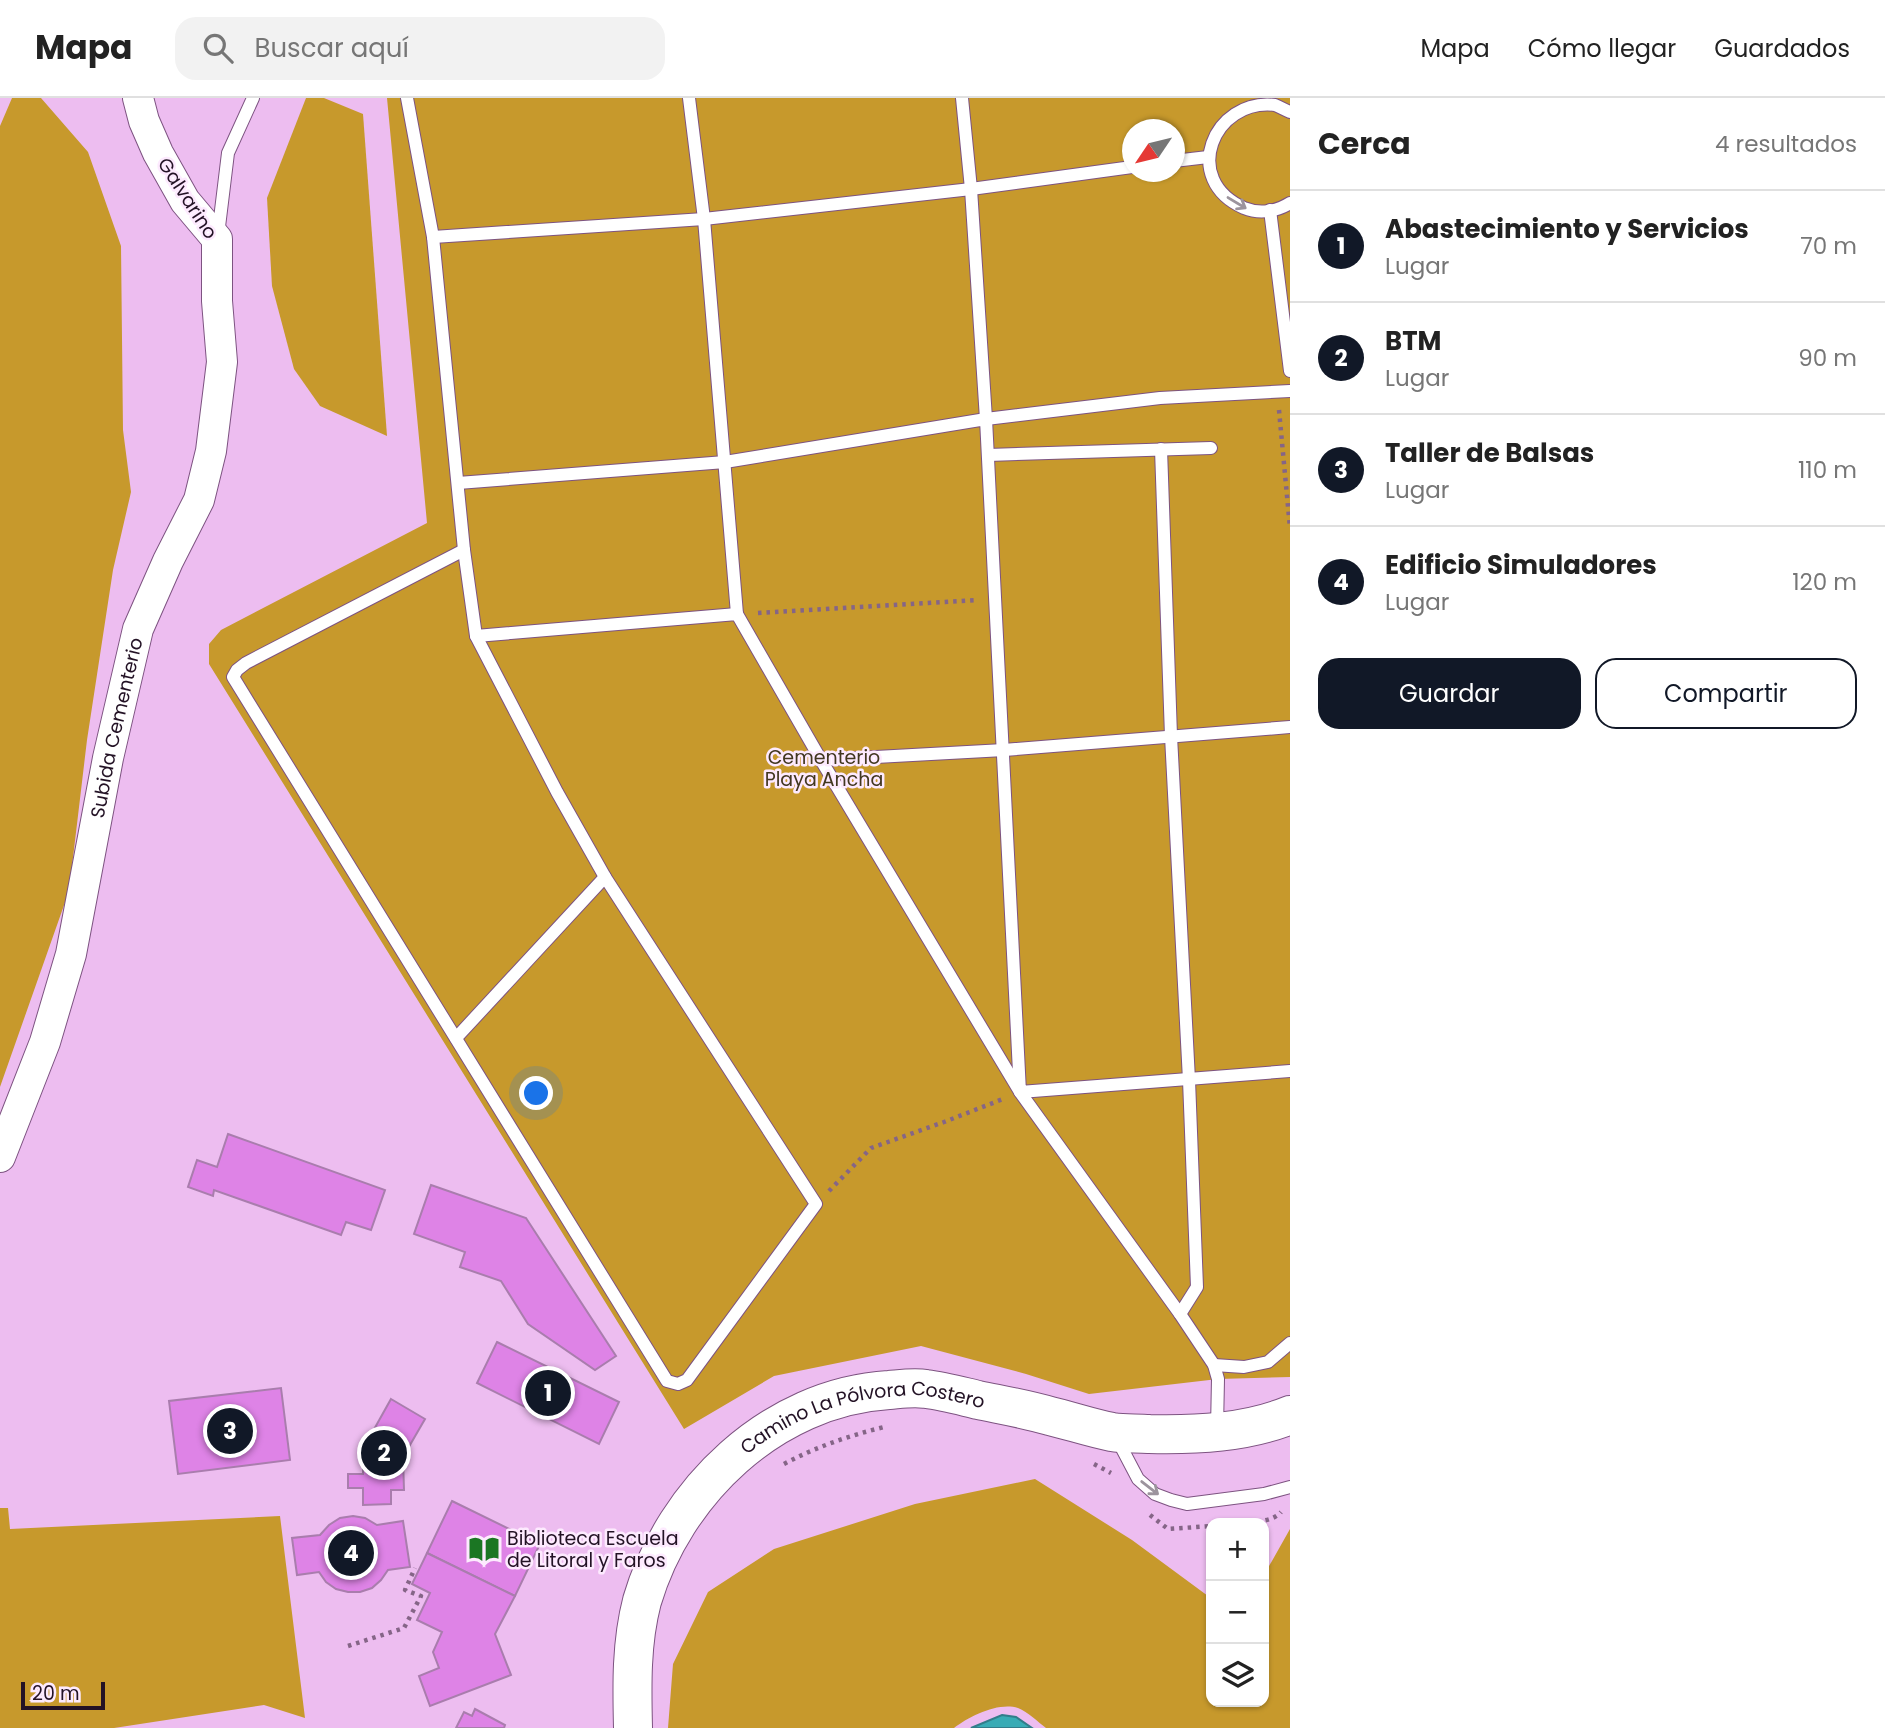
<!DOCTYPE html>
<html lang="es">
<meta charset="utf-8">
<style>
:root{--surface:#fff;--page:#f2f2f2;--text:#222;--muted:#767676;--line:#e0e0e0;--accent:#111827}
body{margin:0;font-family:Poppins,sans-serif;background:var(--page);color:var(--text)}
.controls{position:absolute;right:21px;bottom:21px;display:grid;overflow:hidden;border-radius:14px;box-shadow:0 2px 5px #0004}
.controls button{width:63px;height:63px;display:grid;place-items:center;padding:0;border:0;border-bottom:2px solid var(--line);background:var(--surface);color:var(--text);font:35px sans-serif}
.compass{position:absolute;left:1122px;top:21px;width:63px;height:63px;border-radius:50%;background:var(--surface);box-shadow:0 2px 5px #0004;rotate:235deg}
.scale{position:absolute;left:21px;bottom:18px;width:84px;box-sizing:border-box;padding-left:7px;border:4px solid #231225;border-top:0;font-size:19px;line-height:24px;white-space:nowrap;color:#231225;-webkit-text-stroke:5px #fdeafe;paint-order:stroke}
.you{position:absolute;left:537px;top:996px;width:24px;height:24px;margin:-18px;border:5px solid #fff;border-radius:50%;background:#1a73e8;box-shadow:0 0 0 10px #1a73e833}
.badge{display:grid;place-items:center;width:46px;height:46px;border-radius:50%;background:var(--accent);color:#fff;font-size:23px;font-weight:700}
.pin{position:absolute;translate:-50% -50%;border:4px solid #fff;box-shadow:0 2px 7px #0006}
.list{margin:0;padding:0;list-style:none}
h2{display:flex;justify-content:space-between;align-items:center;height:91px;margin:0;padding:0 28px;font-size:30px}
h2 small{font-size:23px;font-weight:400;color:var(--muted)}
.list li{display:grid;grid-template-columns:46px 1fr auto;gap:21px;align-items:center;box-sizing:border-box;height:112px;padding:0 28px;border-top:2px solid var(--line)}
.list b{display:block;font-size:26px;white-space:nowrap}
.list p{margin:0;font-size:23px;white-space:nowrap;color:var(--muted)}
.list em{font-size:23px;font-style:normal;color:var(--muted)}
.actions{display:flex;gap:14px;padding:21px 28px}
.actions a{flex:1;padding:16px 0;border:2px solid var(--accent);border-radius:21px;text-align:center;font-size:24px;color:var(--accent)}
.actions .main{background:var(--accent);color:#fff}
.icon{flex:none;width:38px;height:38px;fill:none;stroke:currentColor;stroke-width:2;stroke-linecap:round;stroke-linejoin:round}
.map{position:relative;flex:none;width:1290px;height:1630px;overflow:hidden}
header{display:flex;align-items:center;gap:42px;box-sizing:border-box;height:98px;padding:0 35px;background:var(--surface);border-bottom:2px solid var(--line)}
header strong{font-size:33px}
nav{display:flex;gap:38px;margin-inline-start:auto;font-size:24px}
.search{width:490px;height:63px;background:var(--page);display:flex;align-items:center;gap:18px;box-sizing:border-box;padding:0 24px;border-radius:21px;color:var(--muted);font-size:26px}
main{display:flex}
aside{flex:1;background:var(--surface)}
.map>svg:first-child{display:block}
</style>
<header>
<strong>Mapa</strong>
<div class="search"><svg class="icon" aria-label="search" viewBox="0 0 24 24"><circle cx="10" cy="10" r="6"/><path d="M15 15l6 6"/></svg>Buscar aquí</div>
<nav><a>Mapa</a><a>Cómo llegar</a><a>Guardados</a></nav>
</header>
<main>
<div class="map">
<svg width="1290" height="1630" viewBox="0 0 1290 1630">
<rect width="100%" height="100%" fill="#edbdf0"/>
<g fill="#c7992c" fill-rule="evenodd">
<polygon points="12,0 41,0 88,54 121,148 123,332 131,394 113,472 87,642 69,793 0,989 0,28"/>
<polygon points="306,0 324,0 363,16 387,338 320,308 294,271 272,188 267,100"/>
<path d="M387 0H1290V1279L1218 1281 1089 1296 1026 1276 921 1248 774 1278 684 1331 209 566V546L221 532 427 425ZM1132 32H1174V74H1132Z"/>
<path d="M1035 1381 1132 1442 1208 1498H1211V1604H1264V1477L1290 1431V1630H1046C1038 1624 1028 1614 1018 1610 998 1604 970 1618 954 1630H668L673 1566 708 1494 774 1451 915 1406Z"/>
<polygon points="0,1410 8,1410 10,1431 280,1418 305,1620 264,1607 114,1630 0,1630"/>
</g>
<polygon fill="#38abb5" stroke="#327d8a" stroke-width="2" points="1002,1617 1016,1619 1032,1630 971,1630"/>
<g fill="#de83e6" stroke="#a97dad" stroke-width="2">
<polygon points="228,1036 385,1092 371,1132 346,1124 341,1137 214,1092 213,1098 188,1089 197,1062 217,1069"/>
<polygon points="431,1087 526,1120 616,1258 595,1272 528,1226 501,1183 460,1169 465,1154 414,1136"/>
<polygon points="497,1244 619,1304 599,1346 477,1285"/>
<polygon points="281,1290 290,1362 178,1376 169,1303"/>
<polygon points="391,1301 425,1321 403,1359 404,1392 391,1392 391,1406 363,1407 363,1390 348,1390 348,1376 363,1376 363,1351"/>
<polygon points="452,1403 540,1446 515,1498 427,1455"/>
<polygon points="353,1418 365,1420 377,1427 403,1423 410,1469 388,1472 381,1482 372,1490 360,1494 348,1494 336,1491 326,1484 319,1474 297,1477 292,1440 320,1437 329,1427 340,1420"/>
<polygon points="427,1455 515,1498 495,1536 511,1577 430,1608 419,1578 439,1570 433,1554 442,1534 417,1522 430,1495 412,1486"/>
<polygon points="475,1611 505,1627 504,1630 456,1630 464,1614 472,1618"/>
</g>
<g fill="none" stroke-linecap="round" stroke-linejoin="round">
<g stroke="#7d5381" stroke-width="14">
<g id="service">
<polyline points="407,0 433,139 464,452 476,538 737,516 821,662 1020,994 1180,1216 1214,1267 1218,1281 1217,1330"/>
<polyline points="689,0 704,121 737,516"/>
<polyline points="962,0 971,91 986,321 1160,300 1290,293"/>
<path d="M1290 14C1285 12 1280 9 1275 7 1213 0 1180 82 1244 110 1259 116 1276 114 1290 105"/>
<polyline points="1174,63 1208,59"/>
<polyline points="1270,112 1290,273"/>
<polyline points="218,137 228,55 253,0"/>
<polyline points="433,139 704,121 971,91 1132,69"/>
<polyline points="1161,351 1171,638 1189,982 1197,1189 1180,1216"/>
<polyline points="988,357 1211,350"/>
<polyline points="458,385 725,364 986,321 1020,994 1290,973"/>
<polyline points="464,452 246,565 237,572 233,579 667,1283 678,1286 687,1282 816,1106 605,779 557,694 476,538"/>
<polyline points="821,662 1004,652 1290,629"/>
<polyline points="456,940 605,779"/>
<polyline points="1214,1267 1244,1269 1268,1264 1290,1245"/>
<polyline points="1117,1341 1138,1381 1155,1396 1171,1402 1187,1406 1264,1396 1290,1389"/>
</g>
</g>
<g stroke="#7d5381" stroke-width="32">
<g id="tertiary">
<path id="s1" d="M0 1059 45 944 71 856 108 660 138 531 168 463 199 402 211 353 222 264 217 203V141L185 103 158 55 144 23 138 0"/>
</g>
</g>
<g stroke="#7d5381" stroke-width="40">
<g id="primary">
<path id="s2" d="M633 1630C632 1588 631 1545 642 1503 674 1394 772 1299 889 1292 901 1291 914 1289 926 1291 943 1293 961 1298 978 1302 1002 1307 1026 1311 1050 1318 1071 1323 1091 1330 1112 1334 1124 1336 1137 1335 1149 1336 1196 1337 1246 1335 1290 1317"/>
</g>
</g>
<g stroke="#856587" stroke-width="4.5" stroke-dasharray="3.5 5" stroke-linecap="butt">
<polyline points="1279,312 1290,430"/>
<polyline points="758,515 977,502"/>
<polyline points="829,1093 871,1050 944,1024 1003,1001"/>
<path d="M784 1366C816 1349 848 1338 884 1329"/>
<polyline points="1094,1366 1111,1375"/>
<polyline points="1150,1417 1168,1431 1211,1428"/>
<path d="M1240 1425C1253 1424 1273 1424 1281 1414"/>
<polyline points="348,1548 404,1530 421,1498 405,1492 415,1470"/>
</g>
<use href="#service" stroke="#fff" stroke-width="12"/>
<use href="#tertiary" stroke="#fff" stroke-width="30"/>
<use href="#primary" stroke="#fff" stroke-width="38"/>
</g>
<defs><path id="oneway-shaft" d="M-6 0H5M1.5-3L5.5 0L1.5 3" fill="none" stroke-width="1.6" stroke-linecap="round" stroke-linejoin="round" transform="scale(1.75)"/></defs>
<g stroke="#9c949d">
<use href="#oneway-shaft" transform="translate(1237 105) rotate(31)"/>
<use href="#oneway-shaft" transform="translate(1150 1390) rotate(38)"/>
</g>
<defs>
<g id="library-bare" transform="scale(2.415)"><path d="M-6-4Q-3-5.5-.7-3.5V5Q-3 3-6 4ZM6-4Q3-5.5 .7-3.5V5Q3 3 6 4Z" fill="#1b7623" stroke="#fdeafe" stroke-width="2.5" paint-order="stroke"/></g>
</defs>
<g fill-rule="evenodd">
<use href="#library-bare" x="484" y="1451"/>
</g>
<g text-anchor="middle" stroke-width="5" stroke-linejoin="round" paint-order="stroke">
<g font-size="19" fill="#231225" stroke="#fdeafe">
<text transform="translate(188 100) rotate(57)" y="7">Galvarino</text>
<text dy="7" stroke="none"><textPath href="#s1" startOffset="446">Subida Cementerio</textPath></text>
<text dy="7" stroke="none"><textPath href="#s2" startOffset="441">Camino La Pólvora Costero</textPath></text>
</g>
<g font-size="19" fill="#423720" stroke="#fdeafe">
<text x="824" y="666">Cementerio<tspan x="824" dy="22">Playa Ancha</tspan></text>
</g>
<g font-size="19" fill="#231225" stroke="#fdeafe" text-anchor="start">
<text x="507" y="1447">Biblioteca Escuela<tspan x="507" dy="22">de Litoral y Faros</tspan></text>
</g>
</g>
</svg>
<div class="controls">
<button>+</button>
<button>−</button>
<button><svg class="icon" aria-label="layers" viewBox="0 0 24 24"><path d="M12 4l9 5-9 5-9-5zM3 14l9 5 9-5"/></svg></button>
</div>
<svg class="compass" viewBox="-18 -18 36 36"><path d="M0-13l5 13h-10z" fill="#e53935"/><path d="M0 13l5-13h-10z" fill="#767676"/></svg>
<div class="scale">20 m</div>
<div class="you"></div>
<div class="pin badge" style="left:548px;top:1295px">1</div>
<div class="pin badge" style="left:384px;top:1355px">2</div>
<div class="pin badge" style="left:230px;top:1333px">3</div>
<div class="pin badge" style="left:351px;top:1455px">4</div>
</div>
<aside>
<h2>Cerca<small>4 resultados</small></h2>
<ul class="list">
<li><span class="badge">1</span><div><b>Abastecimiento y Servicios</b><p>Lugar</p></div><em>70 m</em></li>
<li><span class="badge">2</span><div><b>BTM</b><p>Lugar</p></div><em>90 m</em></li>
<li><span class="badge">3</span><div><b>Taller de Balsas</b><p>Lugar</p></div><em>110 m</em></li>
<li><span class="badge">4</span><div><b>Edificio Simuladores</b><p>Lugar</p></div><em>120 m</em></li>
</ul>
<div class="actions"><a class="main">Guardar</a><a>Compartir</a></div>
</aside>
</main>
